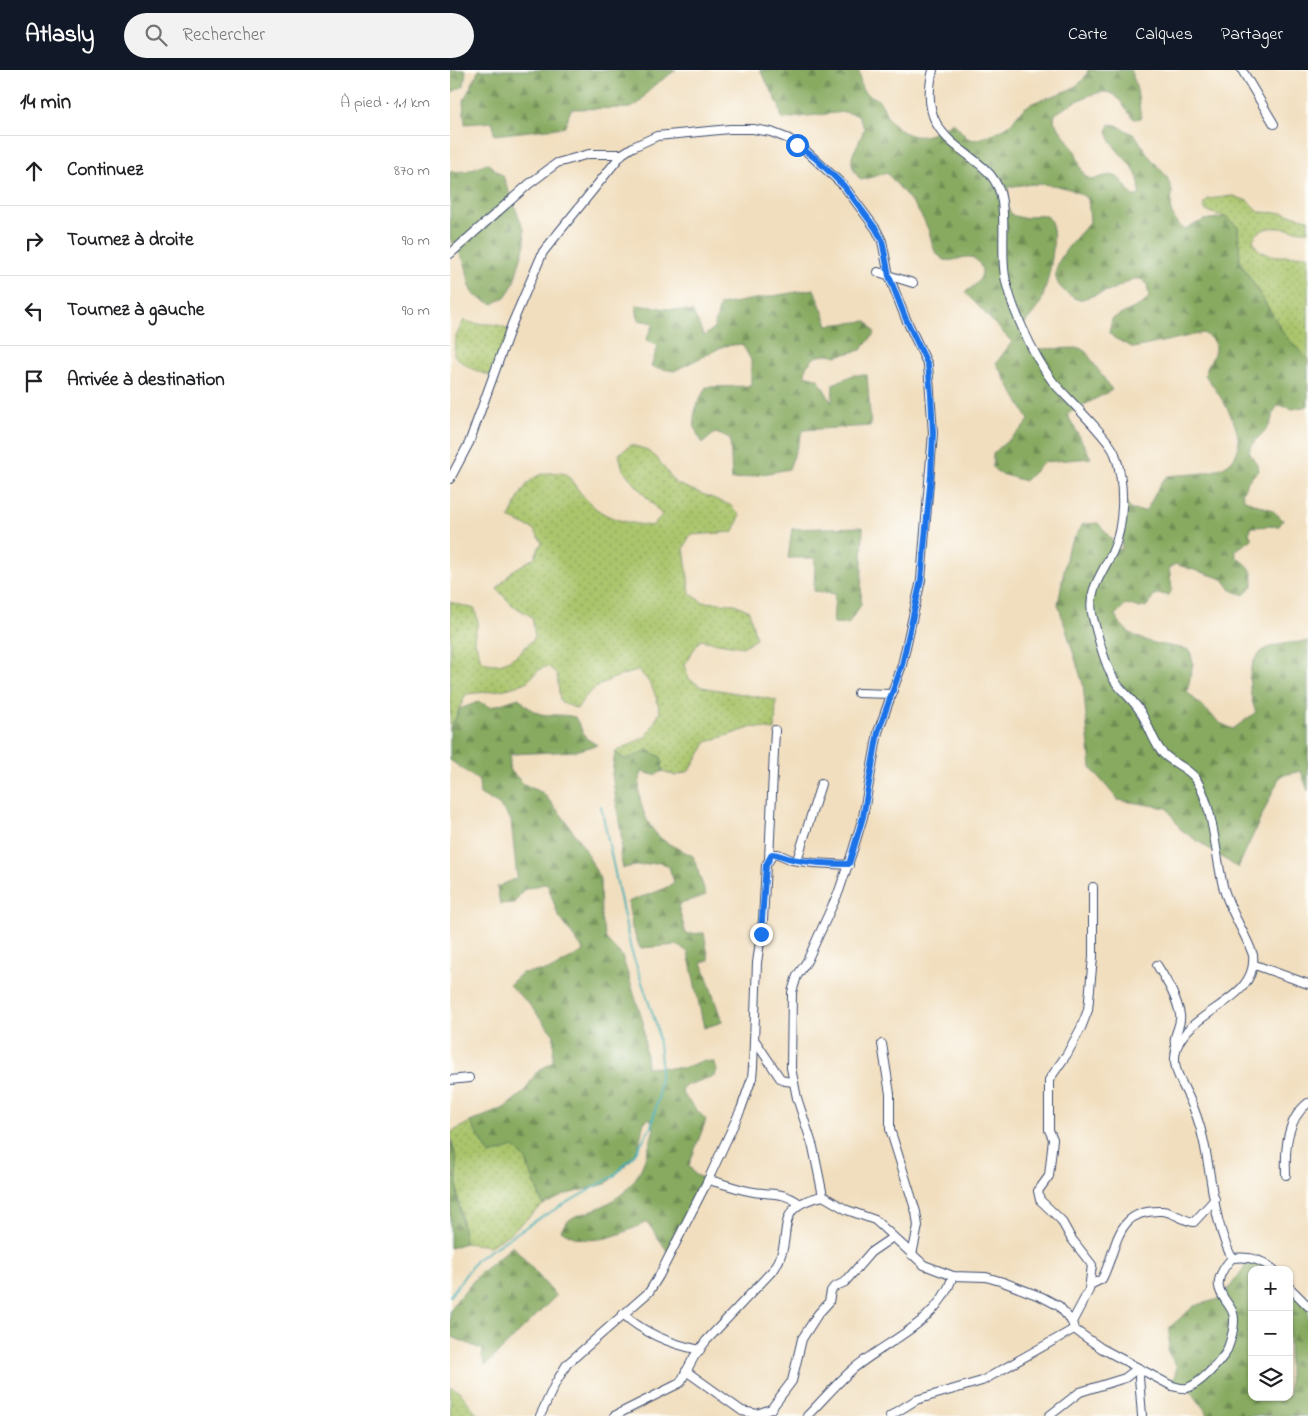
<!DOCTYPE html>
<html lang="fr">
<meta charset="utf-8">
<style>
:root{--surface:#fff;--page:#f2f2f2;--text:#202124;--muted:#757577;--line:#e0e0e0;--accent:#111827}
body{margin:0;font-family:"Indie Flower",sans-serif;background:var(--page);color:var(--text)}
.controls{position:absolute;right:15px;bottom:15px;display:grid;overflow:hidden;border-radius:10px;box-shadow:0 1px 4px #0004}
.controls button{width:45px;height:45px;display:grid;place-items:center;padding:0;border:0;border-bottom:1px solid var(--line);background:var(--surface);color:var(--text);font:25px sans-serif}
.stop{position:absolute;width:15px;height:15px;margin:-11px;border:4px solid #1a73e8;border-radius:50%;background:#fff}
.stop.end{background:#1a73e8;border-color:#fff;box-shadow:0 1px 5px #0008}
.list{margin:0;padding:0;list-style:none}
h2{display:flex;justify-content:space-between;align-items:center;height:65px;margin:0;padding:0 20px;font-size:21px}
h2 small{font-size:16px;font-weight:400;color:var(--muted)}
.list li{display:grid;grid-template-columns:32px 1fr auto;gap:15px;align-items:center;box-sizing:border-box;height:70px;padding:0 20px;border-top:1px solid var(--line)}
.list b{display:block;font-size:19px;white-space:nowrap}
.list em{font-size:16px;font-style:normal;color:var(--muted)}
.icon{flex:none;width:28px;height:28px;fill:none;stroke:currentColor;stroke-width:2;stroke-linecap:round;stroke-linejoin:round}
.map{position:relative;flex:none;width:858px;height:1346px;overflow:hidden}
header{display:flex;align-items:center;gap:30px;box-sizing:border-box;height:70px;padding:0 25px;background:var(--accent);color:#fff}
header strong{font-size:24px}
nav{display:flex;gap:28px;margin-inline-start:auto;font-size:18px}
.search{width:350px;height:45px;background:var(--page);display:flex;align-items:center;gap:12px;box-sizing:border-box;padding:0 18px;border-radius:28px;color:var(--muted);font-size:19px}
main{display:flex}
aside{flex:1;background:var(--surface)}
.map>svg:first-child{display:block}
</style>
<header>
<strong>Atlasly</strong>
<div class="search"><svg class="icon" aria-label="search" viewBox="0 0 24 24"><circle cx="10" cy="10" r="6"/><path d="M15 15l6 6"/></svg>Rechercher</div>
<nav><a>Carte</a><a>Calques</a><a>Partager</a></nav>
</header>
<main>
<aside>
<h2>14 min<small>À pied · 1.1 km</small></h2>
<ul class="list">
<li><svg class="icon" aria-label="ahead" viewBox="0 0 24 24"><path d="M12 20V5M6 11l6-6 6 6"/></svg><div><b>Continuez</b></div><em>870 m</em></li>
<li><svg class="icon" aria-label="right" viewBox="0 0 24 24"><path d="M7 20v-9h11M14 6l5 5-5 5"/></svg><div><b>Tournez à droite</b></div><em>90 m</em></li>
<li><svg class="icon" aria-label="left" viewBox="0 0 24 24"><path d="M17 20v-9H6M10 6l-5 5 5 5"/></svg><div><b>Tournez à gauche</b></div><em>90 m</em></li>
<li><svg class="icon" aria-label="arrive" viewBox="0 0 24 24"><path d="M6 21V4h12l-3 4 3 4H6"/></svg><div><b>Arrivée à destination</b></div></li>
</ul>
</aside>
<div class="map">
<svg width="858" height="1346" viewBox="0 0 858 1346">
<defs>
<pattern id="grass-dots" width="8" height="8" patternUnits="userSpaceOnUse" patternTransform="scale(1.25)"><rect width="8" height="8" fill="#aac56c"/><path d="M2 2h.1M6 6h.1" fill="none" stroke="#8aa05c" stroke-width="1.8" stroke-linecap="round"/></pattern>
<pattern id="forest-firs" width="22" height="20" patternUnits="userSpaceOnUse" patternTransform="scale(1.25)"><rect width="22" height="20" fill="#87aa60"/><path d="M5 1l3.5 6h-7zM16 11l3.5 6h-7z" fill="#6e8b52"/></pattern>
</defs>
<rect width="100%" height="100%" fill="#fdfcf7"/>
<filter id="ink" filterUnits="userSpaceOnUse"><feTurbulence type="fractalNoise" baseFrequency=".02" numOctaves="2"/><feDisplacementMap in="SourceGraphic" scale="10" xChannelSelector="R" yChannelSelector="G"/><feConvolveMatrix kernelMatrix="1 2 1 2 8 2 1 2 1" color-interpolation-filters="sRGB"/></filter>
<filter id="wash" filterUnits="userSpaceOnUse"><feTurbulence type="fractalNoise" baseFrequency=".0096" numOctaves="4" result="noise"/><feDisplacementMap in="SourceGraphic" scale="20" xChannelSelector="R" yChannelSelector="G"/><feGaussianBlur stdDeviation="1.12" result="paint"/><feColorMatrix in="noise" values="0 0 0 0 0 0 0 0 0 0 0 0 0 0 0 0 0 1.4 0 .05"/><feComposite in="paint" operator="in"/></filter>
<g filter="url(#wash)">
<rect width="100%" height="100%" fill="#f1debe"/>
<g fill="url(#grass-dots)" stroke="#627a65">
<path d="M783 126 798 131 809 142 833 143 858 149V161C839 162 815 149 803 169 807 192 840 185 858 185V289L836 267 790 192 788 157 775 147 756 141 753 135 758 129Z"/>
<path d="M14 250C29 258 42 249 60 260L44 306C28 303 16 297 4 285L5 268Z"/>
<path d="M181 375 195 379 207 388 225 413 280 435 290 445 284 462 240 465 234 478 240 523 252 532 285 534 299 541 306 568 293 577 250 570 234 595 239 609 252 617 326 630 325 660 303 657 257 672 239 701 225 706 213 701 211 687 176 690 165 682 197 666 210 642C206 625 202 611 188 601 163 607 140 615 127 639L110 631 107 604 98 596C82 601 84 609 74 613 56 621 36 622 16 624L0 660V532L25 539 28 552 24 568 31 590C53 603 71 582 85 567L82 547 62 535 47 519 62 501 84 488 92 472 83 459 59 448C74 418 78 397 117 404 143 443 155 450 202 456L212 445 173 400 169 384Z"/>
<polygon points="20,1052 40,1085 64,1076 76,1090 93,1135 59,1164 40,1176 15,1173 7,1120 6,1088 0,1063"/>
<polygon points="0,1317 9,1321 29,1346 0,1346"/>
</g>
<g fill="url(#forest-firs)" stroke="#516c5f">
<polygon points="0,0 16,0 14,16 0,23"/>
<polygon points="29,0 226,0 202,17 188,34 181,38 121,39 115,57 44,65 43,52 15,54 13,32"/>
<path d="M310 0H408C411 6 410 13 412 19 416 26 426 26 430 32 434 37 435 44 439 49 461 75 479 68 503 52L517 68 524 70C535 67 556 60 563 51 568 44 571 40 579 35 596 25 632 23 638 0H681L687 20 691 48 684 49C677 42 673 34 667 27 653 12 619 36 605 44L604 51 625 81 632 101 636 107 643 110C667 100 669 106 682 126H689C694 94 663 87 657 61L660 54 667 55 686 66 698 85 717 107 722 120 721 142 728 155 735 159 754 150 775 147 788 157 790 192 836 267 858 289V336L843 339 829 335C822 341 823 349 819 356 812 366 803 369 799 382L807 394 808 401 798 411 792 423 795 430 822 440 833 450 829 456 802 457 799 463 802 469 785 481 787 488C801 496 803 500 803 516L794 525 781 520 773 509 725 494 719 498 722 519 719 525 705 524 697 536 690 538 676 534 665 545C679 574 711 573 740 580L743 594 737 622 770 653 783 659 806 642C798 624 794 590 816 579 826 573 846 573 858 571V721L851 701 830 706 788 798 731 760 717 738 668 730 641 698 633 614 608 534 618 478 633 454 648 453 671 481 675 450 671 426 681 440 695 441C704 430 709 411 718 406 734 404 754 405 768 399 813 383 772 328 755 305 758 290 777 276 753 263L684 278 664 268 659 263 662 249 694 233 699 227 697 214 691 209H683L664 219 629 230C581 209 619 177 640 152L638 129C615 112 585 112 558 117V139L562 145C565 146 569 147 573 148 581 148 588 142 596 146 613 155 597 217 591 232 586 241 578 249 572 257L585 279 630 278 636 282 662 320 617 344 641 388 594 392 575 411 548 403 543 398V384C555 371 569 364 579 350L546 293 562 272 515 222C526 216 540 203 526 190 517 181 503 195 493 189 480 181 483 170 478 159 470 139 451 120 437 103L411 110C391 88 409 80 414 58L408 45 394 42 332 49 329 35Z"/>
<path d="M37 93 53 106 74 160 75 174 63 215 55 227 43 234C12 222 23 220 15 194 12 184 2 176 0 168 0 152 0 120 0 102L17 101Z"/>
<path d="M364 219 378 255 417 251 425 263 411 280 386 286 379 284 365 287 356 297 355 305 368 309 382 333 383 314 403 305H417L421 356 353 360 339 399 282 410 280 368 265 363 253 373C237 352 245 338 256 317L301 316V290L292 274 274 276 224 301 201 297 208 276 196 270 204 253 188 250 186 235 243 242 254 266 264 258 270 235Z"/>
<polygon points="413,457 411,535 398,554 383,553 385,524 364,521 365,488 338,488 342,459"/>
<path d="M69 628C91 653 97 641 125 647L136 668 147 675 125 681 61 684 59 699 74 714 93 723 113 747 135 779 150 809 151 848 156 869 172 886 193 952 197 997 233 998 252 991 264 992 267 1000 265 1006 234 1016 232 1020 233 1025 256 1050 239 1095 245 1105 258 1110 220 1185 197 1152C169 1165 139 1180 111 1160 120 1144 130 1146 146 1139 187 1122 194 1097 204 1058L200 1048 194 1052 188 1079 180 1091 156 1114 117 1124 93 1135 76 1090 64 1077 40 1085 20 1052 54 1038 74 1022 86 1003 103 991 104 965 78 933 59 915 72 903 100 900 134 881 108 845 97 813 73 820 64 833 50 834 47 817 67 808 61 750 49 735 30 724 29 711 0 690V660L10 639 28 632 41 637Z"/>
<path d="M197 680 211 687 213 701 204 705 192 702C185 721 192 745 204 761 212 773 230 779 243 786L256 825 228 835 236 864 254 863 259 890 252 892 272 952 254 958 238 882 227 875 190 878 182 858 178 832C193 825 211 823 224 812L219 797 211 792 173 798 170 785 172 771 162 704 165 682 176 690Z"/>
<polygon points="0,1070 6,1088 7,1121 15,1173 0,1178"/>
<polygon points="63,1176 106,1226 36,1295 32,1287 33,1280 0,1266 0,1241 7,1230 30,1203"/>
<polygon points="801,1188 824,1200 802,1200 802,1327 839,1327 839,1217 858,1236 858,1346 759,1346 739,1318 722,1316 727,1297 718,1282 720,1257 744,1236 772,1228"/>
</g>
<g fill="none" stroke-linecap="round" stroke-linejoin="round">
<polyline stroke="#3bacb4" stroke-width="2" points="0,1226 27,1189 88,1149 164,1106 184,1085 201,1057 208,1029 211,992 207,957 181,880 151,736"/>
</g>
</g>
<g filter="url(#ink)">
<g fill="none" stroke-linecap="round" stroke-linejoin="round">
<g stroke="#3b496c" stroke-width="10">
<g id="minor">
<path d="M483 0C462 85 546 76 552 132 555 154 552 176 554 198 556 229 584 287 603 312 617 328 659 368 665 384 675 413 675 455 662 483 651 505 636 523 643 548 648 567 656 600 667 614 674 623 684 631 690 641 698 653 702 669 711 681 720 693 737 696 746 709 764 738 765 783 773 816 779 840 795 862 803 885 808 931 741 939 727 977 720 997 732 1012 740 1030 764 1080 757 1140 782 1188"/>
<polyline points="792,0 824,54"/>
<polyline points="0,184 79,114 107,93 139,84 172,84"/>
<polyline points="428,202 463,213"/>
<path d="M0 409 19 373 62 254 93 182 172 84 183 77 207 66 280 59H303L321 62 339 69 356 81 394 116 426 159 432 171 439 206 455 247 478 295 483 363 471 510 452 595 428 662 413 747 403 780 389 821 357 891 347 906 342 922 341 998 347 1028 363 1077 373 1126 397 1140 425 1150 474 1195 503 1206 536 1207 553 1212 592 1227 609 1236 622 1252 624 1259 651 1278 722 1316C727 1317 732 1319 737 1318 750 1314 767 1295 775 1284 779 1277 784 1260 784 1251 786 1230 750 1223 782 1188 797 1186 812 1189 824 1200"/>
<polyline points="408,623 442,624"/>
<polyline points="319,789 325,660"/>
<polyline points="347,790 371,714"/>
<path d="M707 895C716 910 727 927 730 945 732 958 721 964 726 979"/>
<polyline points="805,895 858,914"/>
<polyline points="306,972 330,1008 335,1011 344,1012"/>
<polyline points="432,974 440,1024 440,1059 466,1142 468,1156 462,1185"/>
<polyline points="0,1010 19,1008"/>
<path d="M836 1105C835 1080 836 1050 858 1033"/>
<path d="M258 1110C273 1113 289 1120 304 1122 322 1125 332 1121 349 1133"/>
<path d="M640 1215 652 1209C669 1176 664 1139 712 1141 724 1142 733 1151 744 1152L765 1129"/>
<polyline points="839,1217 858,1236"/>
<path d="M173 1244C195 1264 220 1274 250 1280"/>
<polyline points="622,1252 639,1220 642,1195 621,1168 611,1150 590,1130 588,1121 599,1106 603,1069 599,1060 599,1010 617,984 631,958 638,940 643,887 643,817"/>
<polyline points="691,1300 689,1307 692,1346"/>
<polyline points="236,1301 292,1341 307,1344 321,1339 342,1311 352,1269 368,1244 379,1232 381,1221 384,1217 395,1212 421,1182 443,1167"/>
<polyline points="90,1346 105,1314 117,1294 199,1222 209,1206 258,1110 291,1039 302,1008 303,997 307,893 313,850 316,795 323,784 328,784 342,790 364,793 399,795"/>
<path d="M164 1346 230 1313 244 1287 256 1271 325 1198C346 1165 319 1137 373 1126"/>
<path d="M357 1346C372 1331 387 1313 403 1299 439 1269 487 1254 503 1206"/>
<polyline points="440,1346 466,1330 532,1311 624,1259"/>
<polyline points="599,1346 630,1322 675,1308 688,1298"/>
</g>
</g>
<use href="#minor" stroke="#fff" stroke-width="8"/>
</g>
</g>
<g fill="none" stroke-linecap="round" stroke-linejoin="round" filter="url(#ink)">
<path stroke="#1a73e8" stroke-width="6" d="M311 864 316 795 322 784C330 784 334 788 342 789 360 793 380 794 399 794L413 747 428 662 452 595 471 510 481 405 483 363 481 325 478 295 455 247 439 206 432 170 426 159 394 116 365 88 347 75"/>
</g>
</svg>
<div class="controls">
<button>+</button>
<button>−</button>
<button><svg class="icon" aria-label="layers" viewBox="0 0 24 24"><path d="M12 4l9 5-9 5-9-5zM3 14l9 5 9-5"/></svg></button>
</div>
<div class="stop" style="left:347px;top:75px"></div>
<div class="stop end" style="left:311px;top:864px"></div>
</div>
</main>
